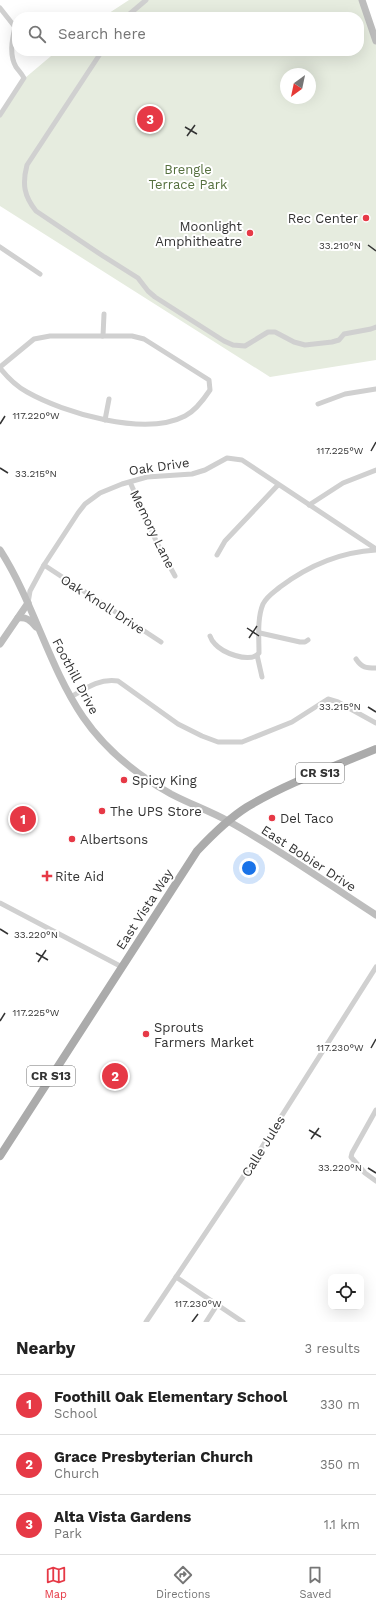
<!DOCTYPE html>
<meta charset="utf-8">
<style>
:root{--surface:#fff;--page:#f2f2f2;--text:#222;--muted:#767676;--line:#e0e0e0;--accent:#e63946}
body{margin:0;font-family:"Work Sans",sans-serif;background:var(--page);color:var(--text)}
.controls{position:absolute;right:12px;bottom:12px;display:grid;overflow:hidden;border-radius:8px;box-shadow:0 4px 16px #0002}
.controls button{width:36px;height:36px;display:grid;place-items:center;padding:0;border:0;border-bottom:1px solid var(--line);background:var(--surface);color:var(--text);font:20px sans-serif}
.compass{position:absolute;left:280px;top:68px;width:36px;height:36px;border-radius:50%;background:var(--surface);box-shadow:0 4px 16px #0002;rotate:213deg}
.you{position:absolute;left:249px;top:868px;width:14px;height:14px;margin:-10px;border:3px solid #fff;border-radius:50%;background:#1a73e8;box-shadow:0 0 0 6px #1a73e833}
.badge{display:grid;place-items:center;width:26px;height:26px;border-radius:50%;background:var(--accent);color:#fff;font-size:13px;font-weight:700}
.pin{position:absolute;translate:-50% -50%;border:2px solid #fff;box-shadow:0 1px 4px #0006}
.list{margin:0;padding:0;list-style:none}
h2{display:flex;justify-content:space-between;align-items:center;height:52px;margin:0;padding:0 16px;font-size:17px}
h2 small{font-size:13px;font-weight:400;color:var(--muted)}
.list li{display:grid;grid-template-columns:26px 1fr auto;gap:12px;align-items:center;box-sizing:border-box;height:60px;padding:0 16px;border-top:1px solid var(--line)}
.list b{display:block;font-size:15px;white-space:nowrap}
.list p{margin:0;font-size:13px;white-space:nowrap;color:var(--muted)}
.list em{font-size:13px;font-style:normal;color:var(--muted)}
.icon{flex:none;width:22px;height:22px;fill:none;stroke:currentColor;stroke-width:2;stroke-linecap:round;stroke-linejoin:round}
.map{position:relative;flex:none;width:376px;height:1322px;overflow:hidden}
.search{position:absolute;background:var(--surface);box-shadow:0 4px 16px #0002;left:12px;right:12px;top:12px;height:44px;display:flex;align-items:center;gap:10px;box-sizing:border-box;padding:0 14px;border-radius:16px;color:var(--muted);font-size:15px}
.sheet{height:232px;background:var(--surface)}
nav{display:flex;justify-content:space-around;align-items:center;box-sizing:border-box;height:56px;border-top:1px solid var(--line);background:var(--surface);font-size:11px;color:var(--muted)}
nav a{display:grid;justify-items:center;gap:2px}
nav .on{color:var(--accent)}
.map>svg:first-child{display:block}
</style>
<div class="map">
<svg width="376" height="1322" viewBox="0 0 376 1322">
<rect width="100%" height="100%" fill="#fff"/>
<path fill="#e6ecdf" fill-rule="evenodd" d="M129 0H362L376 43V360L270 377 0 206V116L25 78 57 51H359V17H103ZM286 74H310V98H286Z"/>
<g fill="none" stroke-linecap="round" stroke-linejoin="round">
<g stroke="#d0d0d0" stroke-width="5">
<path d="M0 8 15 27C12 40 9 55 16 67 19 71 22 74 24 78L0 115"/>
<polyline points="126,17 146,0"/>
<path d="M102 51 27 165C22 184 24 196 36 211L103 256 138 278 148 291 155 297 224 341 233 345 245 346 268 332H275L294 342 305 345 332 342 339 340 344 334 371 329 376 327"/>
<polyline points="0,247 40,274"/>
<polyline points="103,336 104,314"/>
<path d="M0 367 34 339 50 336H132L144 339 209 380 210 390C204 399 195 411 185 416 145 437 64 413 27 392 16 386 8 378 0 368"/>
<polyline points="318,404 345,394 376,389"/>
<polyline points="105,420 109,399"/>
<polyline points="130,482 157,543 175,576"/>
<polyline points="309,505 343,483 376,470"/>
<polyline points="217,555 225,541 278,485"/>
<polyline points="44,565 161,642"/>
<polyline points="28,603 30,591 44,565 78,513 85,504 100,493 122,484 147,477 192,474 205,470 227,458 242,460 376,549"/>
<polyline points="260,633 300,642 305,642 308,640"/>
<path d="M210 636C211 639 213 642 215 644 223 653 247 662 257 655"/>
<path d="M356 659C362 668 366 668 376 668"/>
<path d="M262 677 257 655 259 653C259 638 257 618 263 604 267 596 274 592 280 587 308 566 341 552 376 550"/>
<path d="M71 697C86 688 100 678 118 681L178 724 202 736 218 742H242L292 722 328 699 338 702 376 723"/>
<polyline points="0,903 122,967"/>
<polyline points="376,1110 352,1153 351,1157 365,1173 376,1181"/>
<polyline points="176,1277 243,1322"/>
<polyline points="146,1322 243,1177 376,967"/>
<polyline points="206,1322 217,1305"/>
</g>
<g stroke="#bdbdbd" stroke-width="7">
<polyline points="362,0 376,41"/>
<path d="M0 550C34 603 48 665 83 717 105 749 137 775 171 794 190 804 210 811 228 821 279 849 328 884 376 915"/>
<path d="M18 618C27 617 30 620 36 627"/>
<polyline points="0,644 28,603"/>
</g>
<path stroke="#ababab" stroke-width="8" d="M0 1156 197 851C212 835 228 819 247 807 287 783 333 767 376 749"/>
</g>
<path fill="none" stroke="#333" stroke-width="1.5" d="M185 127 197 134M187 136 195 125M368 245 376 251M0 424 5 416M371 451 376 442M0 468 8 473M247 628 259 636M249 638 257 626M368 707 376 712M0 929 8 934M36 953 48 960M38 962 46 950M0 1021 5 1013M371 1048 376 1039M309 1130 321 1137M311 1139 319 1128M368 1168 376 1173M192 1322 198 1314"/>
<g fill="#e63946" stroke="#fff" stroke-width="1.5">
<circle cx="366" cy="218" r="4"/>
<circle cx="250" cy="233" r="4"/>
<circle cx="124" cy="780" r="4"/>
<circle cx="102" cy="811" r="4"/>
<circle cx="272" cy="818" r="4"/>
<circle cx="72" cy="839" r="4"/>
<path d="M45 870h4v4h4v4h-4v4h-4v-4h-4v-4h4z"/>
<circle cx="146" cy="1034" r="4"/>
</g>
<g text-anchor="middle" stroke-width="4" stroke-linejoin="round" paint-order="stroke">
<g fill="#fff" stroke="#707070" stroke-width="1">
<rect x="296" y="763" width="48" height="20" rx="3"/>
<rect x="27" y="1066" width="48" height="20" rx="3"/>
</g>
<g font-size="12" font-weight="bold" fill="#333">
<text x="320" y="777">CR S13</text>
<text x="51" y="1080">CR S13</text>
</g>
<g font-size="13" fill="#56703f" stroke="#fff">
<text x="188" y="174">Brengle<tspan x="188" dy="15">Terrace Park</tspan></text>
</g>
<g font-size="13" fill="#333" stroke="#fff" text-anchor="start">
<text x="358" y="223" text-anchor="end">Rec Center</text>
<text x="242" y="231" text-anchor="end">Moonlight<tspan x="242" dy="15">Amphitheatre</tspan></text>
<text x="132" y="785">Spicy King</text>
<text x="110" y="816">The UPS Store</text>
<text x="280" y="823">Del Taco</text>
<text x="80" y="844">Albertsons</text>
<text x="55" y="881">Rite Aid</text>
<text x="154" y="1032">Sprouts<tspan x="154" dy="15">Farmers Market</tspan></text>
</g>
<g font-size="13" fill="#333" stroke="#fff">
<text transform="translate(159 466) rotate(-8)" y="5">Oak Drive</text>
<text transform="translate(153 529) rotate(64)" y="5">Memory Lane</text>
<text transform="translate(103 604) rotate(33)" y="5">Oak Knoll Drive</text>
<text transform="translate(76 676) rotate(62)" y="5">Foothill Drive</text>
<text transform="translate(309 858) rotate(33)" y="5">East Bobier Drive</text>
<text transform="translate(144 909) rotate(-57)" y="5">East Vista Way</text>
<text transform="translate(263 1146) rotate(-58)" y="5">Calle Jules</text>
</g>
</g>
<g font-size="10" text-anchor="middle" fill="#333" stroke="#fff" stroke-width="4" stroke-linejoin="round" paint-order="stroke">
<text x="340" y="249">33.210°N</text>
<text x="36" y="419">117.220°W</text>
<text x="340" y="454">117.225°W</text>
<text x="36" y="477">33.215°N</text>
<text x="340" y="710">33.215°N</text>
<text x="36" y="938">33.220°N</text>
<text x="36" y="1016">117.225°W</text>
<text x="340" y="1051">117.230°W</text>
<text x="340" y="1171">33.220°N</text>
<text x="198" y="1307">117.230°W</text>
</g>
</svg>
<div class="controls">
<button><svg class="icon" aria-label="locate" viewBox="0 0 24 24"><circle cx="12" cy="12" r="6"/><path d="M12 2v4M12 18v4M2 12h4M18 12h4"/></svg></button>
</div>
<svg class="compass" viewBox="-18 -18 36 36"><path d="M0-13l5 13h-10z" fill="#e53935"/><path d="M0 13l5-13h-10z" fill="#767676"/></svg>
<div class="you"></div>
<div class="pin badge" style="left:23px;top:819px">1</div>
<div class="pin badge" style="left:115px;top:1076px">2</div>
<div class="pin badge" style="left:150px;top:119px">3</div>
<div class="search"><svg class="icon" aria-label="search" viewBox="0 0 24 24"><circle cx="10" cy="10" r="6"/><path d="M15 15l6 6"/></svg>Search here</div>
</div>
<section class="sheet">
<h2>Nearby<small>3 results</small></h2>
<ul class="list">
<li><span class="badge">1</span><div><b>Foothill Oak Elementary School</b><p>School</p></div><em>330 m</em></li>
<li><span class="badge">2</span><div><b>Grace Presbyterian Church</b><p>Church</p></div><em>350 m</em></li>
<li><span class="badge">3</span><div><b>Alta Vista Gardens</b><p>Park</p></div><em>1.1 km</em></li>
</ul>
</section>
<nav>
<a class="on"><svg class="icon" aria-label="map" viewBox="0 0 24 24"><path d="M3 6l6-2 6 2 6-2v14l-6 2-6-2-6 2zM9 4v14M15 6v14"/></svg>Map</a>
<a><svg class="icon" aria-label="directions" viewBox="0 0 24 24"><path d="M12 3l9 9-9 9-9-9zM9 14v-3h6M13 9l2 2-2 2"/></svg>Directions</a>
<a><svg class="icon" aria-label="saved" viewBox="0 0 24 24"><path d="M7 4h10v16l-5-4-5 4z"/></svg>Saved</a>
</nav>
